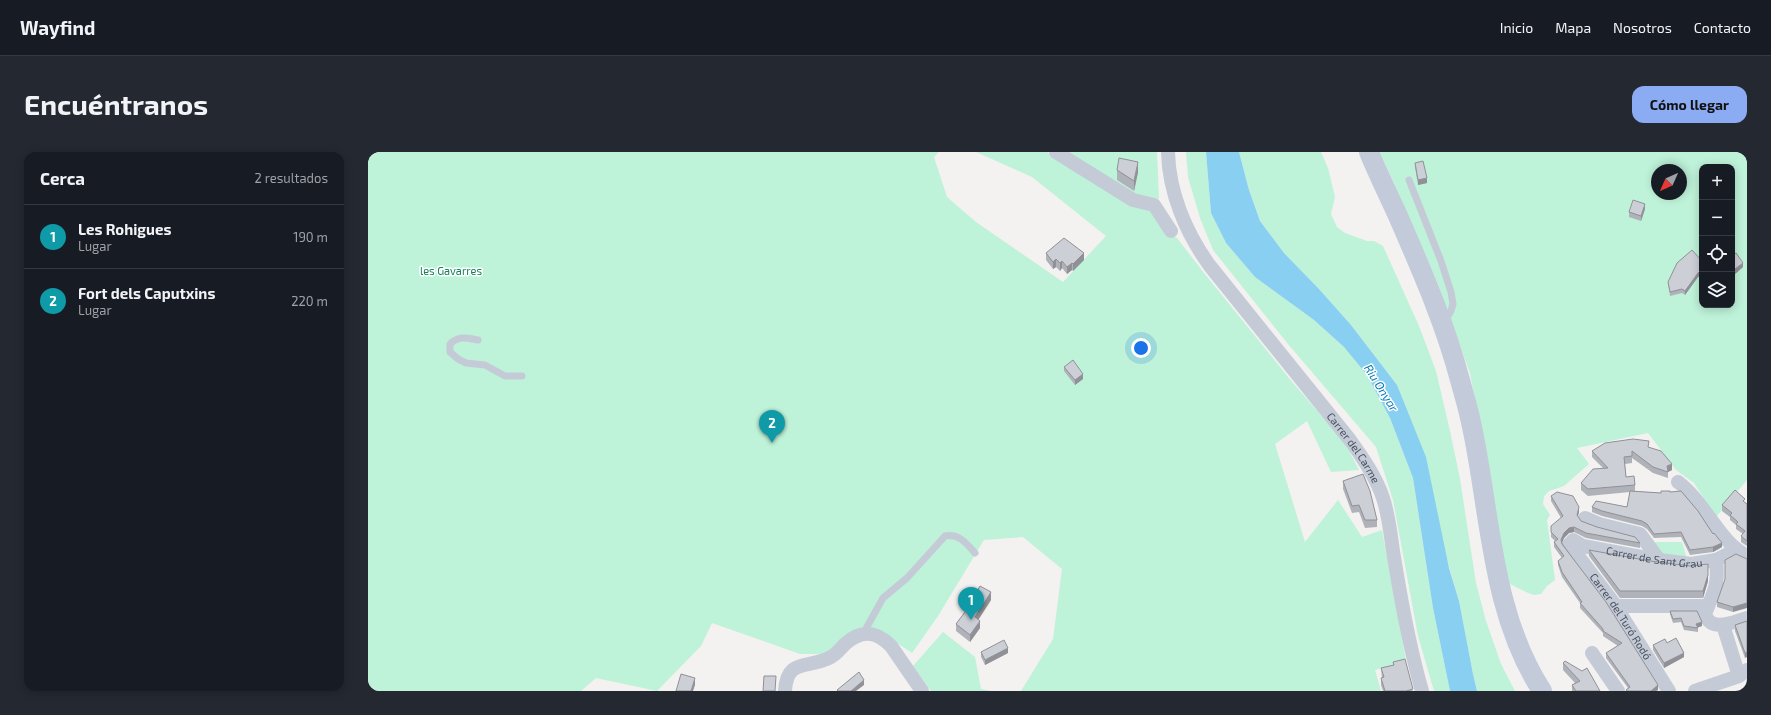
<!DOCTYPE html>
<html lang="es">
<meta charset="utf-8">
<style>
:root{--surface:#171b24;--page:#242831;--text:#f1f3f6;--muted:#9ea1a6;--line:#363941;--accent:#8bacf3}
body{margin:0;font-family:"Exo 2",sans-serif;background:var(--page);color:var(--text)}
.controls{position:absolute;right:12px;top:12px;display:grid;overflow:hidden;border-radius:8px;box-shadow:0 2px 10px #0003}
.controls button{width:36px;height:36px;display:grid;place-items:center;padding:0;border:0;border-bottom:1px solid var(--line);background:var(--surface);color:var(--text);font:20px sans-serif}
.compass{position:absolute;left:1283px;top:12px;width:36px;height:36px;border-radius:50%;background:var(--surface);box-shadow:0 2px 10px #0003;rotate:225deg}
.you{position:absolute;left:773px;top:196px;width:14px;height:14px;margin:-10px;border:3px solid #fff;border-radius:50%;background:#1a73e8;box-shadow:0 0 0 6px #1a73e833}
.badge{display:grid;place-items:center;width:26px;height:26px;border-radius:50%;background:var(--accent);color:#fff;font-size:13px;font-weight:700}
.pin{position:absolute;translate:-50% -33px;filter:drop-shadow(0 1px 2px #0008)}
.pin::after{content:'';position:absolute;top:21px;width:14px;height:12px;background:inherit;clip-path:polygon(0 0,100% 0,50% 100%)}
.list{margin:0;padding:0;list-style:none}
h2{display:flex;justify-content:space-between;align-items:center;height:52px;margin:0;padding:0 16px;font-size:17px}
h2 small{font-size:13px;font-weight:400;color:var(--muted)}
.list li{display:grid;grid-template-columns:26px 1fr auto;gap:12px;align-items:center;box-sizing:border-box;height:64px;padding:0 16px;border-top:1px solid var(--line)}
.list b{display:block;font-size:15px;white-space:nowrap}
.list p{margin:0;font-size:13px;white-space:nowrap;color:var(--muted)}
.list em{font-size:13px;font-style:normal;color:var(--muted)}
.icon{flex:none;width:22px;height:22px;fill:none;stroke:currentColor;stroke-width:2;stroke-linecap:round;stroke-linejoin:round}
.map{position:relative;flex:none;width:1379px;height:539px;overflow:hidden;border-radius:12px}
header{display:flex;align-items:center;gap:24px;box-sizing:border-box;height:56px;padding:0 20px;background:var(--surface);border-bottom:1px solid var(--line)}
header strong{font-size:19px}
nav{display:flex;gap:22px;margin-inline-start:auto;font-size:14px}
.intro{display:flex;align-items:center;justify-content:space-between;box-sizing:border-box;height:96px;padding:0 24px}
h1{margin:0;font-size:28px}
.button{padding:10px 18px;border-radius:12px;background:var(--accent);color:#111;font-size:14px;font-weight:700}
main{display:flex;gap:24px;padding:0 24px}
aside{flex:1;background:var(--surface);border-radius:12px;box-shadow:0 2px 10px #0003}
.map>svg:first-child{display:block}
</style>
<header>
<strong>Wayfind</strong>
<nav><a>Inicio</a><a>Mapa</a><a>Nosotros</a><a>Contacto</a></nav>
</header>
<div class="intro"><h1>Encuéntranos</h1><a class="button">Cómo llegar</a></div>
<main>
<aside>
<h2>Cerca<small>2 resultados</small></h2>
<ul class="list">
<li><span class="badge" style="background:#0f9aa8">1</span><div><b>Les Rohigues</b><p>Lugar</p></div><em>190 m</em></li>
<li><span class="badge" style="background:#0f9aa8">2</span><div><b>Fort dels Caputxins</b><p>Lugar</p></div><em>220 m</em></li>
</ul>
</aside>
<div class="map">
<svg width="1379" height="539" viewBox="0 0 1379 539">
<rect width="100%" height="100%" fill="#f4f1f1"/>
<g fill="#bef2d9" fill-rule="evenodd">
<polygon points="0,0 571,0 566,5 579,45 608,70 695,130 738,84 664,25 608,0 679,0 687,5 785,56 803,82 809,86 836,121 925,231 977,291 991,318 963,320 939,269 907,292 937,390 970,348 994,385 1014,378 1038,509 1007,518 1013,539 653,539 685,487 694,417 655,385 616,388 570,464 544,501 508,477 493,475 458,502 432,502 344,471 333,494 289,539 228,526 213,539 0,539"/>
<polygon points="696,0 789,0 791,47 765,45"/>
<polygon points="818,0 838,0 843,61 858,91 887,125 946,168 976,195 999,223 1022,266 1045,326 1065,456 1082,539 1066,539 1050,484 1025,348 1008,295 920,192 845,98 832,66 820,25"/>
<polygon points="871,0 953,0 960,16 967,45 963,62 969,75 977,81 999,89 1006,89 1015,94 1051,174 1068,219 1082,279 1092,327 1108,431 1118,469 1133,512 1147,539 1109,539 1105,522 1091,449 1029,233 983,173 951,137 916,101 892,69 881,38"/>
<path d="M1012 0H1379V328L1348 365 1326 331 1308 318 1280 281 1209 296 1221 312 1196 334 1181 339 1176 344 1175 352 1182 363 1179 368 1187 428 1179 434 1173 442 1166 443 1160 441 1140 431 1102 221 1070 132ZM1334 15H1364V153H1334ZM1289 18H1313V42H1289Z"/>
<polygon points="1281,390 1314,390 1320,410 1292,407"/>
<polygon points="575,480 607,505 613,537 623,539 563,539 545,514"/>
</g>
<polygon fill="#89cff1" points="838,0 871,0 881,38 892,69 916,101 951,137 983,173 1029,233 1058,305 1081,416 1091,449 1105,522 1109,539 1082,539 1065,456 1045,326 1022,266 999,223 976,195 946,168 887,125 858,91 843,61"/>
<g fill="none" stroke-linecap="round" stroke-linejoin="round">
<g stroke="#c4cbd6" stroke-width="7">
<polyline points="1041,28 1073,109 1083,140 1085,152 1083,159 1077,169"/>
<path d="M110 188C99 186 91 183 82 192V200L90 207 98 211 117 213 137 224H154"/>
<path d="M495 482 515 446 539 426 577 384C591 381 599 392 607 401"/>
</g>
<g stroke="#c4cbd6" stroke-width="14">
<polyline points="688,0 765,48 786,53 803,79"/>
<path id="s1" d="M800 0C801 41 818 81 842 114L982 288C995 306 1008 325 1015 346 1022 367 1023 390 1027 411 1034 454 1042 497 1054 539"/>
<path d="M1310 330C1337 350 1351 390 1379 404"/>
<polyline points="1217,366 1231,372 1272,382 1291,408"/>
<path id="s2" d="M1205 388 1215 394 1284 407 1323 412 1348 408 1368 398"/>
<path id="s3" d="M1201 392 1245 450 1301 539"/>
<path d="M1348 408C1351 433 1346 439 1337 462 1343 481 1365 470 1379 466"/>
<polyline points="1249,454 1340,454"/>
<polyline points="1355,473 1371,524"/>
<polyline points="1224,501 1250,539"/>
<path d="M417 539C419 506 439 517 461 506 468 503 472 497 477 492 494 477 508 479 523 494L554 539"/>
<polyline points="1327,539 1371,524 1379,518"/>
</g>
<path stroke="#c3cbdb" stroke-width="20" d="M1001 0C1010 22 1020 42 1030 64 1053 117 1077 171 1092 228 1096 243 1101 259 1104 275 1123 364 1123 460 1174 539"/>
</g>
<g fill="#b0b2b9">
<polygon points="1047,11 1059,31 1050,33 1047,15"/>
<polygon points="749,18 770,20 766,39 749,28"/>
<polygon points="1277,57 1273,69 1261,65 1261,60"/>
<polygon points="678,101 716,108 705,119 704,118 699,122 694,116 692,119 688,115 685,117 678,108"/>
<polygon points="1364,104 1375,115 1367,122 1364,119"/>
<polygon points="1334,109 1334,122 1330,125 1317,143 1314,141 1302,144 1300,130"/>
<polygon points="696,215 715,227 707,233 696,219"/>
<polygon points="1281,295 1304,318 1300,320 1300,326 1285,321 1264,306 1264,311 1257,312 1258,325 1267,333 1267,339 1293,341 1302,340 1354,395 1345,400 1322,403 1313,385 1286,386 1279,377 1274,374 1234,364 1224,360 1224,355 1259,355 1262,340 1220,344 1213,338 1213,331 1235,316 1224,305 1224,299"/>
<polygon points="975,329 1009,368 1009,375 997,376 991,360 984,361 975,337"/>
<polygon points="1183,344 1211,360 1210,364 1213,369 1229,375 1272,391 1272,396 1218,386 1206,380 1201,381 1196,386 1194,390 1290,538 1288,539 1258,539 1258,538 1260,536 1238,506 1238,501 1250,494 1235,484 1235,481 1212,456 1212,451 1194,425 1190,413 1190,409 1194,406 1186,395 1186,390 1187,389 1183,385 1183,379 1193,366 1183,349"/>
<polygon points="1377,350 1379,352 1379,394 1373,390 1373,384 1375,382 1368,377 1368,373 1362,368 1362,365 1354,359 1354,353"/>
<polygon points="1221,398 1340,429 1335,446 1252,446 1221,404"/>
<polygon points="1378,407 1365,460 1349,455 1349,450"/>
<polygon points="623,448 610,468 612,476 602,490 588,479 588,472"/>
<polygon points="1302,459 1334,474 1330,475 1330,480 1316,478 1313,470 1305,471 1302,462"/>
<polygon points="1379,469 1377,506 1367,479 1367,473"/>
<polygon points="1299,491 1316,505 1296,516 1285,498 1285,493"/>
<polygon points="613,500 640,501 617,513 613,505"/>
<polygon points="1025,510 1045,539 1015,539 1013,533 1013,526 1014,526 1013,516 1025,513"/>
<polygon points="1195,511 1232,539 1204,539 1204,533 1207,531 1195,518"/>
</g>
<g fill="#909196">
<polygon points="770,10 770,20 766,39 766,29"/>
<polygon points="1059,26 1059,31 1050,33 1050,28"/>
<polygon points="1277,52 1277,57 1273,69 1273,64"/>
<polygon points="716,101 716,108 705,119 705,112"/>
<polygon points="688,107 688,115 685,117 685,110"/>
<polygon points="694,109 694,116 692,119 692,111"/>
<polygon points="704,111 704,118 699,122 699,115"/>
<polygon points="1375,111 1375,115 1367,122 1367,117"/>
<polygon points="1334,118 1334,122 1330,125 1317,143 1317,139 1330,121"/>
<polygon points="715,222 715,227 707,233 707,228"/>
<polygon points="1304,312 1304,318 1300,320 1299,314"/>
<polygon points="1211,355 1211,360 1209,367 1209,363"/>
<polygon points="1206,375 1206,380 1201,381 1196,386 1193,393 1193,388 1196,381 1201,376"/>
<polygon points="1354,391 1354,395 1345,400 1345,395"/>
<polygon points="1340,412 1340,429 1335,446 1335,439"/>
<polygon points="623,440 623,448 607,473 607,465"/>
<polygon points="1379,451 1379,456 1365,460 1365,455"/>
<polygon points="612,469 612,476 602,490 602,483"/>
<polygon points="1334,470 1334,474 1328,476 1328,472"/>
<polygon points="640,496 640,501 617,513 617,508"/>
<polygon points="1379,500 1379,505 1377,506 1377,501"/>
<polygon points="1316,501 1316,505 1296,516 1296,511"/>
<polygon points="327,526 327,533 325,539 323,539"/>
<polygon points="496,528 496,533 488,539 483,539"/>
<polygon points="1290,533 1290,538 1288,539 1283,539"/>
</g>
<g fill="#cdcfd7" stroke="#909196">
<polygon points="751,6 770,10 766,29 749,18"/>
<polygon points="1055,9 1059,26 1050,28 1047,11"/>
<polygon points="1265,48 1277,52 1273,64 1261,60"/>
<polygon points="696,86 716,101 705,112 704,111 699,115 694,109 692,111 688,107 685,110 678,101"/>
<polygon points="1324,98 1334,109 1334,118 1330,121 1317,139 1314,137 1302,140 1300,130 1309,111"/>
<polygon points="1368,101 1375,111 1367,117 1364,114 1364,104"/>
<polygon points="705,208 715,222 707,228 696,215"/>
<polygon points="1265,287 1281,289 1280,295 1293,299 1304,312 1299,314 1300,320 1285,315 1264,299 1264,304 1256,305 1258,325 1266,324 1267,333 1220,337 1213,331 1225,317 1240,316 1224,299 1237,291"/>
<polygon points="995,322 1002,339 1009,368 997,368 991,353 984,354 975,329"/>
<polygon points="1367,338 1377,347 1375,349 1379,352 1379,389 1373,384 1377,379 1368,372 1370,370 1362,363 1364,361 1354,353"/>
<polygon points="1262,339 1293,341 1293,339 1302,339 1302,340 1313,339 1330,359 1345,382 1346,381 1354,391 1345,395 1322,398 1313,380 1286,382 1279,372 1274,369 1234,359 1224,355 1228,349 1259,355"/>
<polygon points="1189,340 1205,344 1211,355 1209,363 1213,369 1229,375 1267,385 1272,391 1218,381 1206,375 1201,376 1196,381 1193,388 1194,392 1238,450 1290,533 1283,539 1259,539 1258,538 1262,535 1238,501 1254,491 1235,479 1235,477 1212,451 1214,450 1194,420 1190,409 1196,404 1186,390 1190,387 1183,380 1183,374 1195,364 1183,344"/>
<polygon points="1221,398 1282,409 1322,414 1340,412 1340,423 1335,439 1252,439"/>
<polygon points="1368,402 1379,407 1379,451 1365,455 1349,450 1357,427 1357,408"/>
<polygon points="612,434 623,440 607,465 612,469 602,483 588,472 603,452 607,440 608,441"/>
<polygon points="1302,459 1329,459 1334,470 1328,472 1330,476 1316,474 1313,466 1305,467"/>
<polygon points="1379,469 1379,500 1377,501 1367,473"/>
<polygon points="1308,486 1316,501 1296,511 1285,493 1297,487 1299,491"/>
<polygon points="636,488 640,496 617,508 613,500"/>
<polygon points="1037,507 1045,537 1038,539 1017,539 1013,526 1016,525 1013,516 1026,513 1025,510"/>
<polygon points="1197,509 1214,519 1219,516 1232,539 1208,539 1204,533 1212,529 1195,511"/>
<polygon points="491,520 496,528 483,539 470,539 469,538"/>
<polygon points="313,522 327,526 323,539 308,539"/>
<polygon points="396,524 408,524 407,539 395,539"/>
</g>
<g text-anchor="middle" stroke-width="3" stroke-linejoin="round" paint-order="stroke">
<g font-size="11" fill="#128257" stroke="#fff">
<text x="83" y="123">les Gavarres</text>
</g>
<g font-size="11" fill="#485160" stroke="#fff">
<text dy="4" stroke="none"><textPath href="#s1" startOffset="355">Carrer del Carme</textPath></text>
<text dy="4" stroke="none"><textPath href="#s2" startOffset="84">Carrer de Sant Grau</textPath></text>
<text dy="4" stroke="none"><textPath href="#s3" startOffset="89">Carrer del Turó Rodó</textPath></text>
</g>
<g font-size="12" font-style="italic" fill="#047bb7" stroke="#fff">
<text transform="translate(1013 236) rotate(58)" y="4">Riu Onyar</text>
</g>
</g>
</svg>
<div class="controls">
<button>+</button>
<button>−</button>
<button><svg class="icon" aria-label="locate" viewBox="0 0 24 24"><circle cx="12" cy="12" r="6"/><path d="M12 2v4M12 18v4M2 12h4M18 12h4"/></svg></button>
<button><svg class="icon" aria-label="layers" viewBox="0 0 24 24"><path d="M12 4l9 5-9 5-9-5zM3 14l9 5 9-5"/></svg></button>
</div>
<svg class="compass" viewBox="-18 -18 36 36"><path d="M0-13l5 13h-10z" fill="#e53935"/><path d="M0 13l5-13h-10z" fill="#9ea1a6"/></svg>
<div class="you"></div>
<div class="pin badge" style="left:603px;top:468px;background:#0f9aa8">1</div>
<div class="pin badge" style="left:404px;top:291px;background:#0f9aa8">2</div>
</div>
</main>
